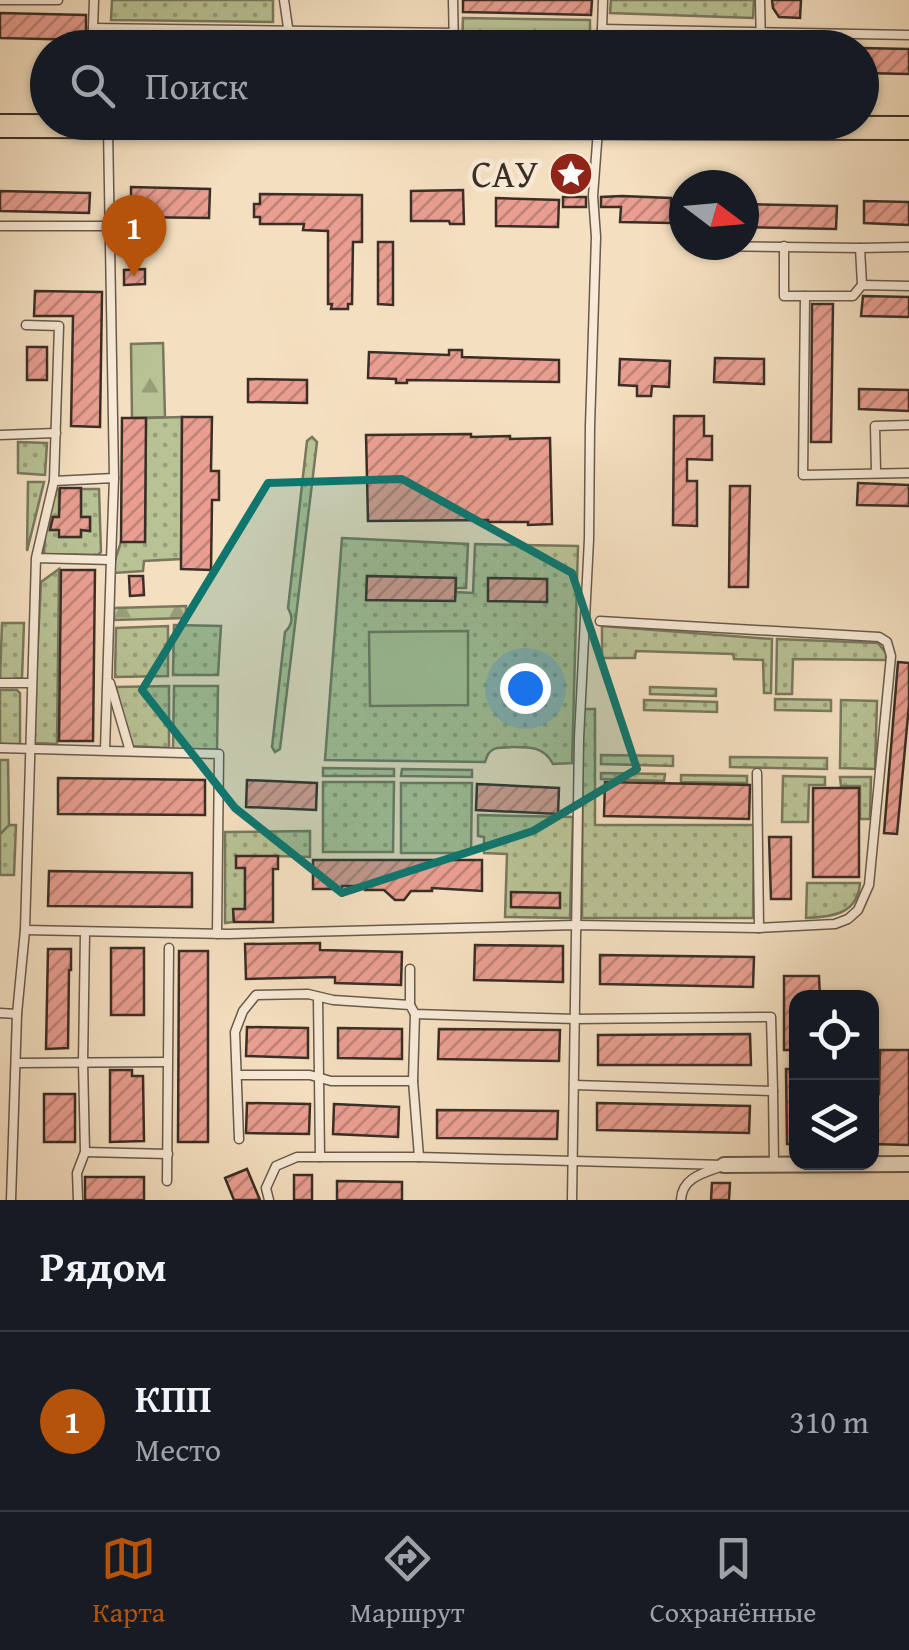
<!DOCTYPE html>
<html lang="ru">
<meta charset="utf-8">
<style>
:root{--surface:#171b24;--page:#242831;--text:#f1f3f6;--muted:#9ea1a6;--line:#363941;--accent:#b45309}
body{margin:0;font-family:"Gentium Book Plus",serif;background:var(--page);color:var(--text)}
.controls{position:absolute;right:30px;bottom:30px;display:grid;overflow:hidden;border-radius:20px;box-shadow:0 2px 8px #0004}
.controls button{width:90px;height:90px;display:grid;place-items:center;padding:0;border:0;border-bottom:2px solid var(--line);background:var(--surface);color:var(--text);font:50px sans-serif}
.compass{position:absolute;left:669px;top:170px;width:90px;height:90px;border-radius:50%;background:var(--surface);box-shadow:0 2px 8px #0004;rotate:106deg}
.you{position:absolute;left:525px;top:688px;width:35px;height:35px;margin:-25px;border:8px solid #fff;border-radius:50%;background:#1a73e8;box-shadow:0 0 0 15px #1a73e833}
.badge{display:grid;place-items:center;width:65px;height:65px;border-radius:50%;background:var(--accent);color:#fff;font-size:32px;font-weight:700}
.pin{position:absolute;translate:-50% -82px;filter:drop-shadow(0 2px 5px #0008)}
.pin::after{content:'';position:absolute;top:52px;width:35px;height:30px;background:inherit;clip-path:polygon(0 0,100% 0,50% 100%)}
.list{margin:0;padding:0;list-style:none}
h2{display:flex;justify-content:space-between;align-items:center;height:130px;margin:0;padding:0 40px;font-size:42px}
h2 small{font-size:32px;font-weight:400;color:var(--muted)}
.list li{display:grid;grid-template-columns:65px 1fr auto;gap:30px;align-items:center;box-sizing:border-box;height:180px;padding:0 40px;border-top:2px solid var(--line)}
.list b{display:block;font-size:38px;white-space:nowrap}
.list p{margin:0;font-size:32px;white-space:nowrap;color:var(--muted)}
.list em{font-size:32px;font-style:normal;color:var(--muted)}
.icon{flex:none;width:55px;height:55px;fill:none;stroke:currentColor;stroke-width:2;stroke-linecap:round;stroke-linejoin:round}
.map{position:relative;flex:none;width:909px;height:1200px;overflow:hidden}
.search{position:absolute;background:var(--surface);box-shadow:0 2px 8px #0004;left:30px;right:30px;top:30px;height:110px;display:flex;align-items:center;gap:25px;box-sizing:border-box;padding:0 35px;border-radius:55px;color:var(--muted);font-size:38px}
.sheet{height:310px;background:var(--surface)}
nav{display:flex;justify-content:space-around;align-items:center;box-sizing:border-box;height:140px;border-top:2px solid var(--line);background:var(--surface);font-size:28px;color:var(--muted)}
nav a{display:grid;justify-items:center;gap:5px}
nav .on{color:var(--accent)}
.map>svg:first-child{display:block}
</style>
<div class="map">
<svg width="909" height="1200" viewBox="0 0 909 1200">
<defs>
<pattern id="grass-dots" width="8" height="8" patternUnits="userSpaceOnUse" patternTransform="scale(2.5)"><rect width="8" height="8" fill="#b8c295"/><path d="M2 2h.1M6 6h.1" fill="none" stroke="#979e79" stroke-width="1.8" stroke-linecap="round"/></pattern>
<pattern id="forest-firs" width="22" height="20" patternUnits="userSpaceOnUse" patternTransform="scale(2.5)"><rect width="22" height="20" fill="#b8c295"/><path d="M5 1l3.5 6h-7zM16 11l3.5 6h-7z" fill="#979e79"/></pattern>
<pattern id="building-hatch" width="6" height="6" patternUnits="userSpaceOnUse" patternTransform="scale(2.5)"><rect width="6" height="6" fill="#e99e91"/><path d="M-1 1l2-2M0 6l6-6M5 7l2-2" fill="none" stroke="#be8176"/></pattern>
</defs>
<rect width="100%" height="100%" fill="#f4dfc0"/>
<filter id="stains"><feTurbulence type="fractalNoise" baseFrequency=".002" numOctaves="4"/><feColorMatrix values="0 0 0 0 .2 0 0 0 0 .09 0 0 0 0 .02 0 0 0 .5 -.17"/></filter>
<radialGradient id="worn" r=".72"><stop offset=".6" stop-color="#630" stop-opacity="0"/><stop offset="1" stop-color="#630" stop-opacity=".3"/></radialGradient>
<g fill="url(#grass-dots)" stroke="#79785e" stroke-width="2.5" fill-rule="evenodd">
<polygon points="112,0 273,0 273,22 111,20"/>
<polygon points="611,0 754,0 753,18 610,13"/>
<polygon points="182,417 181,559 144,561 143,571 114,573 114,563 121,542 145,541 146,418"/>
<path d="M312 437 317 442 280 749 275 752 272 747 285 632C293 624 293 617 288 608L307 441Z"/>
<polygon points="18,442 47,443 45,475 18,473"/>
<polygon points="28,482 44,482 27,551"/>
<path d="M57 489H59V517H50V530H59L60 537H80L81 530H90V517H81V489H99L101 552 98 555 44 554C45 532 46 508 57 489Z"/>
<path d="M342 538 468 544 466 588H456V592L473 593 475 544 578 546 572 763 553 764C544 746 529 747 511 747 507 748 498 747 494 749 488 752 487 756 485 762L325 760ZM367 576 455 578V600H367ZM547 579V601H488Z"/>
<polygon points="59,569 57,744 35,743 33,738 41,582"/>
<polygon points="2,623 24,623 22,678 0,680"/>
<polygon points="174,625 221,626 218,675 173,675"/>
<polygon points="168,626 168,676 115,677 116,628"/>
<polygon points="602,626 772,639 771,693 764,693 763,660 734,659 733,654 636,651 635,658 602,658"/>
<polygon points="777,639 878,643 886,653 886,660 793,659 792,694 776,694"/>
<polygon points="169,686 169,748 130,746 116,687"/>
<polygon points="174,686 218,686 217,750 173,749"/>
<polygon points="650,687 716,689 716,696 650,694"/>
<polygon points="0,690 17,690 20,693 20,744 0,744"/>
<polygon points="775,699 831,700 831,711 775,710"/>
<polygon points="644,700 717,702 717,712 644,710"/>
<polygon points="841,700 877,701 875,769 840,768"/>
<polygon points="583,709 595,709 595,825 754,825 753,918 582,918"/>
<polygon points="601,755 673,756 673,766 601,764"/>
<polygon points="730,757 827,758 827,769 730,767"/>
<polygon points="323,768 394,769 394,776 323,776"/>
<polygon points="601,773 665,774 664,781 601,779"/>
<polygon points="681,775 747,776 747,783 681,782"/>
<polygon points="783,776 825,777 825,785 809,785 808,822 782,822"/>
<polygon points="840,777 871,777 870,819 860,819 860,786 841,786"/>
<polygon points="323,782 394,782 393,852 323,852"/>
<polygon points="401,783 472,783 471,853 401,853"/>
<path d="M478 815 573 817 570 918 505 917 507 854 484 853V837L478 836ZM559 893V908L511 907Z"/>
<polygon points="9,825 16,825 14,875 0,875 0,834"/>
<polygon points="310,831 310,857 278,856 245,868 245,909 234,910 233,922 225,923 225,832"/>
<path d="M807 883H860C858 914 832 917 806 918Z"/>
</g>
<g fill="url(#forest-firs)" stroke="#79785e" stroke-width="2.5">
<polygon points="463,18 590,20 590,47 462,47"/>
<polygon points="163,343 165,417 132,418 131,344"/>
<polygon points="186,606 186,618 114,620 114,608"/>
<polygon points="402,769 472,770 472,777 401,776"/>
</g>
<g fill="#b8c295" stroke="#79785e" stroke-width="2.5">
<polygon points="468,631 468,705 370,706 369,632"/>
<polygon points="0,760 8,760 9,825 0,834"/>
</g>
<g fill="url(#building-hatch)" stroke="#3a2e26" stroke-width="2.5">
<polygon points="463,0 592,0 591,15 463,12"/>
<polygon points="772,0 801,0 800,18 779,17 773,8"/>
<polygon points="0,13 86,15 86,40 0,38"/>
<polygon points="100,37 161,39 161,48 100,48"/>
<polygon points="862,48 909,49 909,74 862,73"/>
<polygon points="131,187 210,189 209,218 131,217"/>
<polygon points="463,190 464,224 450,224 449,221 411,221 411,191"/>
<polygon points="0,191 90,193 89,213 0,211"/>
<polygon points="260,194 362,195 362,242 353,242 352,304 348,304 348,309 331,309 332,304 328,304 328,231 303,230 304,224 260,224 260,217 254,217 254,204 260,204"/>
<polygon points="622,196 671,198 671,223 620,222 621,207 601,207 601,197"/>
<rect x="563" y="197" width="23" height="10"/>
<polygon points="496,198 559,200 558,227 496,226"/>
<polygon points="864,201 909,202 909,225 864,223"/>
<polygon points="744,204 837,206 836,229 744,227"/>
<polygon points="378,242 393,242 393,305 378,304"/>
<polygon points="145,269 145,284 124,285 124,270"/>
<polygon points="35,291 102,292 100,427 71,426 73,316 34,316"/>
<polygon points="863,296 909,297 909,317 861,316"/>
<polygon points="812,304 833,304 831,442 811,442"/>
<rect x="27" y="347" width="20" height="33"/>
<polygon points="449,350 462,350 462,357 559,360 559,382 407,380 407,383 396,383 396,379 368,378 369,352 449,355"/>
<polygon points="715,358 764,359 764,384 714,382"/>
<polygon points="620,359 670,361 669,387 652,386 651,396 637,396 637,386 619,385"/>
<polygon points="248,379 307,380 307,403 248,402"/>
<polygon points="859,389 909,390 909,411 859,409"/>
<polygon points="674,416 704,416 704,436 712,436 712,460 687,459 687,481 697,481 697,526 673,525"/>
<polygon points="182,417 212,417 211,471 219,471 219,500 212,500 211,570 181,569"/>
<polygon points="122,418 146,418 145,542 121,542"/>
<polygon points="471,434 471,437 510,436 510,439 550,438 552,524 528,525 528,522 488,522 488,520 368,521 366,435"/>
<polygon points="858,483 909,485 909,506 857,505"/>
<polygon points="730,486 750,486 748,587 729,587"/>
<polygon points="60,488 81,488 81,517 90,517 90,531 81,530 81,537 59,537 59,530 50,530 53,517 59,517"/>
<polygon points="61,570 95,570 93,741 59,741"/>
<polygon points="129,576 143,576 144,595 130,596"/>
<polygon points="367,576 456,578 455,601 366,600"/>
<polygon points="488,578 547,579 547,602 488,601"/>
<polygon points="898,662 909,663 909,705 897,834 884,833"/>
<polygon points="58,778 205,780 205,815 58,814"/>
<polygon points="247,780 317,783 316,810 246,807"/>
<polygon points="605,782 750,785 749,819 604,816"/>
<polygon points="477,784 559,788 558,814 476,810"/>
<rect x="813" y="788" width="46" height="89"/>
<polygon points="769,837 791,837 791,899 771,899"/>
<polygon points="236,856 278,856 278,869 273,869 273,922 234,922 233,909 245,909 245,868 236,868"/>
<polygon points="313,860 482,860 482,891 432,888 432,891 411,891 404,900 395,900 384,890 365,890 365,886 342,886 342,889 313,889"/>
<polygon points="49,871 192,873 192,907 48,906"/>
<polygon points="511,892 560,893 560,908 511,907"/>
<polygon points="320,943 320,950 402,952 401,985 335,983 335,977 246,979 245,944"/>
<polygon points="475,945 563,946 563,982 474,980"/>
<rect x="111" y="948" width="33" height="67"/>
<polygon points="48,949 71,949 71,970 69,970 68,1048 46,1049"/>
<polygon points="179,951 208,951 208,1142 178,1142"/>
<polygon points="600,955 754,957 753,987 600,984"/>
<polygon points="784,976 819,976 820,998 796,998 796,1050 784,1050"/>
<polygon points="247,1027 308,1028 308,1058 246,1056"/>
<polygon points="338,1028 402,1029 402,1059 338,1058"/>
<polygon points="439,1029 560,1030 559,1061 438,1059"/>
<polygon points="750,1034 751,1065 598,1065 598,1035"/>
<polygon points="880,1050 909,1050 909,1145 872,1144 872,1094 879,1094"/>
<polygon points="786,1069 796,1069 796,1144 787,1144"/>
<polygon points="110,1070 132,1070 132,1076 143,1076 144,1141 110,1142"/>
<rect x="44" y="1094" width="31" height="48"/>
<polygon points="247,1103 310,1104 309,1134 246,1133"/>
<polygon points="597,1103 750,1106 749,1133 597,1130"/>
<polygon points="334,1104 399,1107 398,1137 333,1134"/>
<polygon points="437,1110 558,1111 557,1139 437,1138"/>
<polygon points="247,1169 260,1200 234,1200 225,1178"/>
<rect x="294" y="1175" width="18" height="25"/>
<rect x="85" y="1177" width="59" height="23"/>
<polygon points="337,1181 402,1182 402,1200 337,1200"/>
<polygon points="712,1183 730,1183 729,1200 711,1200"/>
</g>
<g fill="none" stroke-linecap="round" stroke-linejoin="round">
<g stroke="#685a4c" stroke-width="11">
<g id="service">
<polyline points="0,0 58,0"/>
<polyline points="284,0 291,48"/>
<polyline points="453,0 454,48"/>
<polyline points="760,0 761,48"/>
<polyline points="93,28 94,0"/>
<polyline points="602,29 603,0"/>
<polyline points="93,48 93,28 454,33"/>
<polyline points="600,48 602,29 909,35"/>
<polyline points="108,128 114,478"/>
<polyline points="0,226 109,226"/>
<polyline points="708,246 860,248"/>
<polyline points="784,246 784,296 853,296 862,285 909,286"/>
<polyline points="862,285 860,248 909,247"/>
<polyline points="805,296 803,475 909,473"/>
<polyline points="26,325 59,326 54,481"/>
<polyline points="0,435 56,433"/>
<polyline points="876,472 875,426 909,425"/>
<polyline points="1,683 31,683"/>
<polyline points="110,683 130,751"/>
<polyline points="0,748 219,754 217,934"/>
<polyline points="105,750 111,560"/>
<polyline points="757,773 759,928"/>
<polyline points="25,930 228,934 576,925 759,928 835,924 848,919 858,910 869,885 891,656 887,642 879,637 600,621"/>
<polyline points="410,969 410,1005"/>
<polyline points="318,997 320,1157"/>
<polyline points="0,1013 17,1014"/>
<polyline points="415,1014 413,1081 419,1157 724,1165"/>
<polyline points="17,1063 167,1062"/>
<polyline points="238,1075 310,1075 331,1081 413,1081"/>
<polyline points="773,1091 774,1165"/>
<polyline points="239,1139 235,1032 243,1011 256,995 308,994 333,1000 410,1005 415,1014 575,1019 771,1017 773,1091 574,1085"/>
<polyline points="85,1152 168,1154"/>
<polyline points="167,1181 169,948"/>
<polyline points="11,1200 17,1014 25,930 36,558 54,481 114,478 111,560 36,558"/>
<polyline points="78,1200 77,1173 85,1152 83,1062 85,933"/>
<polyline points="269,1200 266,1188 276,1166 297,1157 419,1157"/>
<polyline points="572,1200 579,738 589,539 590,426 596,237 593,196 598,130"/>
<path d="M681 1200C682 1178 703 1173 720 1167"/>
</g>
</g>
<g stroke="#685a4c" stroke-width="18">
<polyline id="minor" points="724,1165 909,1164"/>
</g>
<g stroke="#3a2e26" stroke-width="26">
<polyline id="primary" points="0,126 909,128"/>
</g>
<use href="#service" stroke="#f8ead6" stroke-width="8"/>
<use href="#minor" stroke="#f8ead6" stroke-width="14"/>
<use href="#primary" stroke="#f4dfc0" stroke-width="22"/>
</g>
<path fill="#0f766e" fill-opacity="0.2" stroke="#0f766e" stroke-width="8" stroke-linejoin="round" d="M402 479 572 573 637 769 533 831 342 893 235 808 142 690 268 483Z"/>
<defs>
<g id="sight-disc" transform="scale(2.25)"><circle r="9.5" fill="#8f2418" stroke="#f8ead6"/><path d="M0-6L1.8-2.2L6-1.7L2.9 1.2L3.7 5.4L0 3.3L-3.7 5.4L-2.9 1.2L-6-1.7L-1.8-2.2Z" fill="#fff"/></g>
</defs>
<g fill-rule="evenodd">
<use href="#sight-disc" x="571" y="174"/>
</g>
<g text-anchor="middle" stroke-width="9" stroke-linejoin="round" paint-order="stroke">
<g font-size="38" fill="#3a2e26" stroke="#f8ead6" text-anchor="end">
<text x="538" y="187">САУ</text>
</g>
</g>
<rect width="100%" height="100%" filter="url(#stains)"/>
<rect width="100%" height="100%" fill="url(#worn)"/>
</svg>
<div class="controls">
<button><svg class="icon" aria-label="locate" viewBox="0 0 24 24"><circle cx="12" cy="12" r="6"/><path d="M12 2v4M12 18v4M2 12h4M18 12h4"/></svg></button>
<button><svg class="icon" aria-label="layers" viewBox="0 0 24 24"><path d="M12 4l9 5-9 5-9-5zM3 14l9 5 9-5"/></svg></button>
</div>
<svg class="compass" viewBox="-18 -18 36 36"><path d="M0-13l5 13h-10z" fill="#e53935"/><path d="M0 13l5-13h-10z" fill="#9ea1a6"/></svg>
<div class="you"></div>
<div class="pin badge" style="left:134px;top:277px">1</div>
<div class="search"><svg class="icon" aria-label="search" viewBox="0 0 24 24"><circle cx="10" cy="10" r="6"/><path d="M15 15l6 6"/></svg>Поиск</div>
</div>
<section class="sheet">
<h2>Рядом<small></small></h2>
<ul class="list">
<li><span class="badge">1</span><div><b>КПП</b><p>Место</p></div><em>310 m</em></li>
</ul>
</section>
<nav>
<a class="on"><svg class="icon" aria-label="map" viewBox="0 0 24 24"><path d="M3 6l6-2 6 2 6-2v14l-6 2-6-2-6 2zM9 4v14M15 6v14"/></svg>Карта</a>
<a><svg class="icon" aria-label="directions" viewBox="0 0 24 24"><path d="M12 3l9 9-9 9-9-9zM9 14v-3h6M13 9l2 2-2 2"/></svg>Маршрут</a>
<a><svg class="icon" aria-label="saved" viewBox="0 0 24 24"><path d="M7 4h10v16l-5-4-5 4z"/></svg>Сохранённые</a>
</nav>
